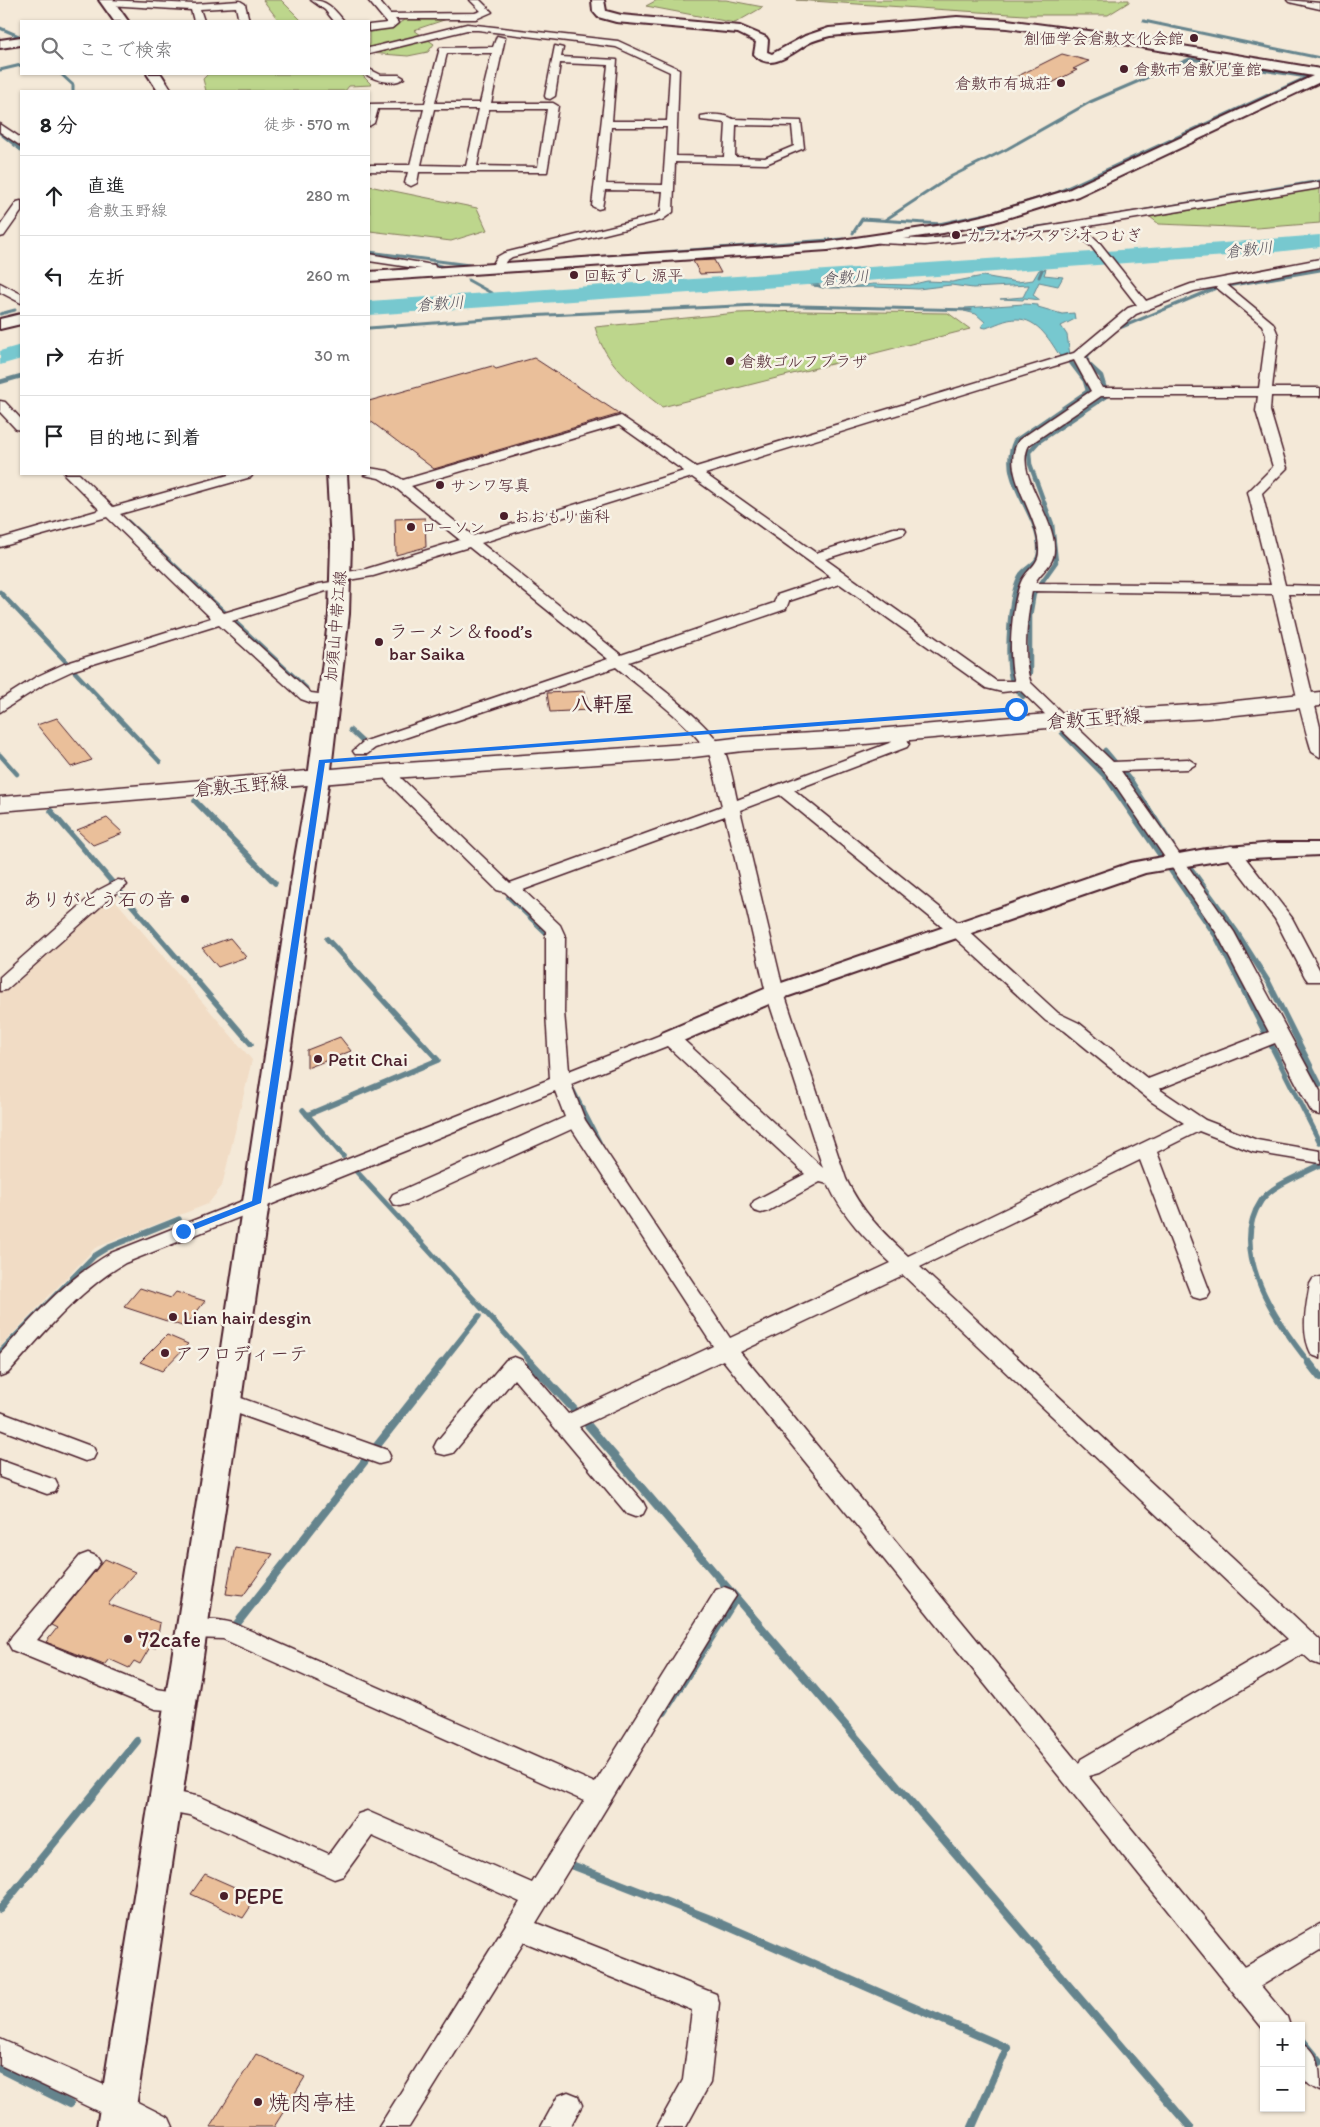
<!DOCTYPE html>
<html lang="ja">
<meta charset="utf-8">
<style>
:root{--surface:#fff;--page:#f6f6f6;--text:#202124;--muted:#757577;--line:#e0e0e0}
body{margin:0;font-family:Itim,"Klee One",sans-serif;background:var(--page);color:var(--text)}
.controls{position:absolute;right:15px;bottom:15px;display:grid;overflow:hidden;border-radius:0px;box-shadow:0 1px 4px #0004}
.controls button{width:45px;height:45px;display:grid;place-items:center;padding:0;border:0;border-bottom:1px solid var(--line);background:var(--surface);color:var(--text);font:25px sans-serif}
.stop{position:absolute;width:15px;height:15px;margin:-11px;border:4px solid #1a73e8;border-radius:50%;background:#fff}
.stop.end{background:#1a73e8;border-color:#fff;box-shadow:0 1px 5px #0008}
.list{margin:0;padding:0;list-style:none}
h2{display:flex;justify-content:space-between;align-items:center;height:65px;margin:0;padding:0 20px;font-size:21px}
h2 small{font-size:16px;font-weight:400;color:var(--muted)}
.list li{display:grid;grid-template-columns:32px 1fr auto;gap:15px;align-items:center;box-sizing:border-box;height:80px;padding:0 20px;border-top:1px solid var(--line)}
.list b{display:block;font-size:19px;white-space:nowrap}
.list p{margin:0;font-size:16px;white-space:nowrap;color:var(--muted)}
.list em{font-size:16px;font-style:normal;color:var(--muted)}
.icon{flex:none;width:28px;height:28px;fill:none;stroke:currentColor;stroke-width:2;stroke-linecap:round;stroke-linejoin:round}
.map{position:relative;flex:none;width:1320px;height:2127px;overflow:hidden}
.search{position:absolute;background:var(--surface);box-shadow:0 1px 4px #0004;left:20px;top:20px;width:350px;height:55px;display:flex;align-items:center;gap:12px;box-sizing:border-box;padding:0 18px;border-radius:0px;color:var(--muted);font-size:19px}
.panel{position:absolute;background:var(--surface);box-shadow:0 1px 4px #0004;left:20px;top:90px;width:350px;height:385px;border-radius:0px}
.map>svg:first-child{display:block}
</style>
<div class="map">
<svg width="1320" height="2127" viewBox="0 0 1320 2127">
<rect width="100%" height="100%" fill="#f4e9d8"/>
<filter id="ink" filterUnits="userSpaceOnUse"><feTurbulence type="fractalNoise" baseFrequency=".02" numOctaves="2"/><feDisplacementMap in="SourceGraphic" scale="10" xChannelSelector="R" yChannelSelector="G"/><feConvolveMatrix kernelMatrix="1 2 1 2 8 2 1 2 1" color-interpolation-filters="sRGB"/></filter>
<g filter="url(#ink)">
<polygon fill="#f1dcc5" points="110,894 252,1060 222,1186 208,1204 95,1248 0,1347 0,990"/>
<g fill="#bdd68c" stroke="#847a5c">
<polygon points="263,0 281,0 302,21 279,21"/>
<polygon points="657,0 726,0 763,7 735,23 646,6"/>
<polygon points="796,0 1129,0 1129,2 1108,15 1025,15"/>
<polygon points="450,18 414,30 434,44 428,52 408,56 369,53 369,31 391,28 406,19"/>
<polygon points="208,74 361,74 372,85 349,86 345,91 206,91 203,79"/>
<polygon points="369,186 477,208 487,230 451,241 370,231"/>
<polygon points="1320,188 1320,223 1257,228 1159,224 1150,217"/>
<path d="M803 311 948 313 970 329 662 407C633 385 605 364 595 327L737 313Z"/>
</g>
<g fill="#77c8cf" stroke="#65848d">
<polygon points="1046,269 1044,275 1063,277 1058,286 1039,282 1033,295 1040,300 1024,298 1023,300 1000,299 1023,297 1029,285 973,288 951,285 918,289 873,287 831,288 814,286 843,288 873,284 910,285 927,281 952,282 983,276 1017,282 1033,280 1039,270"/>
<path d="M1024 304 1038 305V307L1062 314 1074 313 1075 319 1061 326 1067 335 1070 355 1061 358C1051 342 1038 318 1016 319 1006 319 995 325 986 328L981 327 985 322 976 314 964 311 965 308Z"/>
</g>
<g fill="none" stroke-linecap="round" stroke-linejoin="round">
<g stroke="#65848d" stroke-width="3">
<polyline points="1144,21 1320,58"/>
<polyline points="0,28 21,37"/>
<polyline points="0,70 21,65"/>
<polyline points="61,74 73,85 73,91"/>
<polyline points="0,133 21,150"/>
<polyline points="1104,217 1320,181"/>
<polyline points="885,220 952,176 1007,149 1090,102 1190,59 1307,77"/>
<polyline points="939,224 991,213 1056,193 1305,78"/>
<polyline points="969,228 989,227 1003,232"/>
<polyline points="1015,230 1068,223"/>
<polyline points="853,233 862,219 942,224"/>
<polyline points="369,252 469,265"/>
<polyline points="1039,262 1042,270 1039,277"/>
<polyline points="510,263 843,239"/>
<polyline points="433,264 444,267"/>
<polyline points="468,280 502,299"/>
<polyline points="799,280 823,287"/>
<polyline points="0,314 15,310"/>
<polyline points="369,328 527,316 757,305 971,310"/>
<polyline points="1117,329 1216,288 1320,270"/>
</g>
<g stroke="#65848d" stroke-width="4.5">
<polyline points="0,382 21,376"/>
<polyline points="128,522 306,688"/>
<polyline points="0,592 68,664"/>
<polyline points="74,671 160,762"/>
<polyline points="1030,673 1030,616 1034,593 1056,562 1052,524 1030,464 1029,452 1038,442 1107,396 1101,376 1087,363 1087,355 1093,349"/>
<path d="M1023 697C1018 692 1013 685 1011 678 1006 655 1009 597 1020 576 1025 567 1038 565 1039 553 1042 513 996 481 1015 441L1088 391 1085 381 1066 356"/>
<polyline points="350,730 365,744"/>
<polyline points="1062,733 1110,782"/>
<polyline points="1105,750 1132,782"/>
<polyline points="0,755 17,774"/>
</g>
<g stroke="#65848d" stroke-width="5.5">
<polyline points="1109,781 1216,936 1320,1142"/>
<polyline points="1131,781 1172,845"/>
<polyline points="195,801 275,883"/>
<polyline points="51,811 251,1044"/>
<polyline points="1189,866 1236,931 1269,983 1320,1085"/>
<polyline points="509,897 551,937"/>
<polyline points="572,1089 601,1146"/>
<polyline points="303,1110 343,1156"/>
<polyline points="307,1115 438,1060 327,939"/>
<polyline points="356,1171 533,1364"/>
<polyline points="0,1352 94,1256 107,1248 179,1219"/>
<polyline points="441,1364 479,1316"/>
<path d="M1310 1364C1278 1324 1227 1252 1261 1201 1270 1186 1305 1173 1320 1165"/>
</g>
<g stroke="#65848d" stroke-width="8">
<polyline points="531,1363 581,1417 1190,2127"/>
<polyline points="1309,1363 1320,1377"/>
<polyline points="232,1630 442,1363"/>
<polyline points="664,1712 736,1598"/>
<polyline points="569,1864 713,1920 1007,2048 972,2127"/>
<polyline points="0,1909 137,1741"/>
<polyline points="1301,2039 1320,2062"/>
<polyline points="0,2069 70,2104"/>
</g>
<g fill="#77c8cf" fill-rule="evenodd">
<polygon points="1320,235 1320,247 1256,254 369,315 369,301 1223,243"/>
<polygon points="21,345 21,359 0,365 0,351"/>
</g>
</g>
<g fill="#eabf9a" stroke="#4a1f2b">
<polygon points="1062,54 1089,61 1073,69 1077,70 1046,86 1014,78"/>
<polygon points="714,260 721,273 700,274 693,261"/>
<polygon points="534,358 620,414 434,469 369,420 369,401 492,366 496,369"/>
<polygon points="425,518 426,547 396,555 395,519"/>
<polygon points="585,691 589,710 550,712 547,693"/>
<polygon points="57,718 92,760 71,767 37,725"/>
<polygon points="107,818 123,833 93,845 77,830"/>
<polygon points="230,938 246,957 218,967 202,948"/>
<polygon points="340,1037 351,1051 307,1068 307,1050"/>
<polygon points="140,1288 171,1298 176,1292 205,1301 185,1327 124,1307"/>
<polygon points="167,1335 188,1344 162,1371 140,1362"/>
<polygon points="235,1547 273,1554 243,1596 226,1594"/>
<polygon points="105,1559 135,1572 108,1604 160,1623 156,1648 150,1647 140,1664 134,1661 129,1668 109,1659 104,1665 46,1642 57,1628 51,1625"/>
<polygon points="205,1874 257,1897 243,1918 191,1894"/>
<polygon points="256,2054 305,2077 274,2127 210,2127"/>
</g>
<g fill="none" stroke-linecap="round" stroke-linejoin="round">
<g stroke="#4a1f2b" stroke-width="3">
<g id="minor">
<polygon points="105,0 195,4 240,1 245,4 249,21 239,21 236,7 200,9 204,21 194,21 191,10 108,5 105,4"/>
<path d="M311 0C327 0 334 9 344 21H334L325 10Z"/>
<polygon points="368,0 378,0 390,14 475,13 481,11 470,0 480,0 492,12 476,19 395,19 398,23 392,28 369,31 369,25 387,23"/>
<polygon points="1287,0 1320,3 1320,9 1289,2"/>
<path d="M467 24 618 41 679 69 676 156 724 157 726 123 701 120V116C711 114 725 114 733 119L801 121 804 148 766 164 675 162 673 212 662 220 512 257 506 261 500 272H492L490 269 497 257 504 253 654 216 661 211 663 191 605 190 602 208 598 209 592 206 608 65 560 63 555 96 550 99 546 98 545 96 555 46 563 48 561 57 617 60 612 121H667L670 72 616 47 478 30H467L369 54V48ZM736 125 792 126 794 146 765 158 735 157ZM611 127H667L663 185 606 184Z"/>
<path d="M497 36 505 38 491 103H553L558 106 547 172H419L417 183 411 186 405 183 408 172 369 171V165H410L424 109H378L374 123 369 126 370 104 425 103 440 48 493 47ZM447 53H492L480 103H435ZM434 109H479L466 166 421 165ZM489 109H547L538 167 477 166Z"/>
<path d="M369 69 381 75H399L404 78C394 86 375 80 365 74H369Z"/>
<polygon points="0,124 21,138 21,146 0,132"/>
<path d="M1320 182V188L1082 227 1099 242 1146 301 1191 284 1320 259V267L1227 285 1273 323 1278 335 1272 388H1320V396H1271L1270 411 1287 468 1262 493 1285 585 1320 586V594H1288L1320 727V757L1312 752C1296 700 1286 647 1273 594L1032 591C1027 616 1022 660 1031 683L1113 762 1188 759 1196 764 1188 769 1121 771 1234 932 1320 1091V1115L1313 1113 1310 1109 1275 1043 1159 1089 1205 1120 1257 1140 1320 1151V1163L1253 1152 1199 1131 1157 1152 1210 1292 1207 1297 1200 1299 1193 1297 1190 1292 1140 1160 920 1267 1320 1640V1665L1312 1662 1303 1654 1099 1773 1088 1776 1245 1967 1320 1924V1950L1261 1986 1287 2017 1290 2026H1264V2030L723 1360 579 1427 643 1502 646 1508 643 1514 635 1517 627 1514 514 1379 453 1453 445 1455 437 1453 434 1447 437 1441 506 1360 514 1357 522 1360 568 1414 713 1346 572 1129 407 1204 400 1206 393 1204 390 1199 393 1194 565 1117 555 1091 125 1263C78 1291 44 1333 8 1373L0 1376V1354C34 1316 66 1279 111 1253L550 1079 546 1012V931L505 892 497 890 387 782 384 771 386 768H398L401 778 510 883 722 806 710 756C693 725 644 691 616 667L375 748 367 754H355L353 751 363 742 608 659 469 547 373 576 342 581 347 585 345 588 326 591 232 621 311 693 334 696 336 699 334 702 312 703 301 699 219 625 74 670 46 683 0 712V700L36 677 64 664 211 618 107 517 0 547V539L100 510 64 474H79L113 507 232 474H253L251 477 120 514 224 613 319 584 338 581 333 577 335 574 366 569 460 540 396 488 379 478 364 475 369 474V468L388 471 403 480 621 416 696 467 1074 353 1128 308 1137 305 1091 246 1070 229 925 245 881 243 877 242V238L925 239 1034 228ZM1216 287 1262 325 1266 335 1259 388H1102L1085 357 1136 314 1194 291ZM1074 360 1091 391 1019 440C998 472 1041 515 1039 552 1039 564 1027 570 1022 580 1012 600 1007 660 1015 681H996L825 559 904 534 906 531 904 528H894L816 553 705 474ZM1101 396H1258L1256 411 1273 467 1248 492 1271 585 1035 583C1039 573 1050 568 1053 557 1062 521 1012 477 1029 445ZM619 425 684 471 473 536 411 486ZM692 477 831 577 777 595 774 603 621 655 481 543ZM840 584 986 688 1002 692 1020 690 1103 770 1116 786 1216 932 1269 1032 1148 1079 1079 1023 1058 1013 964 927 794 790 907 747 909 744 904 731H892L890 734 892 742 737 800C734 786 731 769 726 755 713 725 656 685 629 662L786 609 789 601ZM780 795 952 935 1046 1021 1065 1031 1152 1102 1184 1123 908 1256C882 1232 861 1211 846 1179L784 993 740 810ZM725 816 766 993 823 1168 677 1034H663L569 1071 564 1012 565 936 560 925 523 890ZM667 1046 805 1174 754 1201 751 1206 754 1211 761 1213 768 1211 820 1182 828 1184C843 1217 866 1239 891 1263L730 1338 585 1120 571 1084ZM903 1275 1288 1639 1081 1759 1079 1764 740 1352Z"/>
<polygon points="21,201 21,212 4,236 0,237 0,226 17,202"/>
<polygon points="369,254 427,264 434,265 438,273 432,277 422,269 369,261"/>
<polygon points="0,283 21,294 21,303 0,292"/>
<polygon points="0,401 5,402 21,419 21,430 16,429 0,412"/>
<polygon points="1231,846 1237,847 1292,918 1320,971 1320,981 1308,981 1305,977 1275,919 1223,851 1225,847"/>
<polygon points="118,880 124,881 127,885 109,899 6,990 0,991 0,977 97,891"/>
<path d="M1320 1277V1358L1312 1355C1300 1333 1306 1307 1310 1284L1313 1279Z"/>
<polygon points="227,1393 387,1450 390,1456 387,1462 379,1464 219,1407 216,1401 219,1395"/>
<polygon points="0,1412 93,1447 96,1453 93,1459 85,1461 0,1429"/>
<polygon points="0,1460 55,1480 58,1486 55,1492 47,1494 0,1477"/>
<polygon points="88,1553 96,1556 100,1562 96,1568 37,1640 157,1689 189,1694 192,1701 189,1708 180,1711 155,1709 12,1650 8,1643 12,1636 80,1556"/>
<path d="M724 1587 732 1590 736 1596 732 1602 536 1923 716 1994 719 2003 710 2083 686 2127H657L683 2080 692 2010 524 1942 409 2127H379L520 1902 372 1836 343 1876 334 1879 189 1815 158 1809 154 1801 158 1793 167 1790 201 1797 329 1854 358 1814 367 1811 532 1883 584 1801 223 1639 192 1638 184 1636 180 1629 184 1622C198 1618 219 1619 233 1623L595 1783 716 1590Z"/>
<polygon points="0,2039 102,2084 169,2118 173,2127 131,2127 0,2065"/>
<path d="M1301 2042C1320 2052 1320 2069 1320 2091 1296 2081 1301 2065 1301 2042Z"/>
<polygon points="568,2092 578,2096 582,2105 570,2127 541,2127 558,2096"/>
</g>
</g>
<g stroke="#4a1f2b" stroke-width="4">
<g id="tertiary">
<path d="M592 0H604L606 11 621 15 740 26 766 37 768 40 767 52 772 54 805 36 829 28 957 17 1007 20 1111 34 1320 69V82L1078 196 994 222 943 233 828 250 369 281V272L828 242 943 225 986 215 1068 190 1313 76 1111 42 1007 28 957 25 830 36C822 38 814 40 807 44 792 53 770 73 754 54L756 42 738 33 616 22 598 17 593 11Z"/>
<polygon points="21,314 21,324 0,329 0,319"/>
<polygon points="319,772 326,774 329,778 241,1401 133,2127 97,2127 213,1401 294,863 309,778 312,774"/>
<polygon points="1274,843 1320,843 1320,855 1229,859 1145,873 783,998 678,1043 670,1045 662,1043 658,1038 662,1033 767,988 1130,863 1206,849"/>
</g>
</g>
<g stroke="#4a1f2b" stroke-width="4">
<g id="secondary">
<polygon points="99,0 113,0 128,21 114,21"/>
<polygon points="21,37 21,45 0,48 0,40"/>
<polygon points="147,74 161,74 172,91 158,91"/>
<polygon points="327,474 347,474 351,543 349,614 330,778 327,783 319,785 311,783 308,778 329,614 331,543"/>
</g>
</g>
<g stroke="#4a1f2b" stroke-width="3">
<polygon id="primary" points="1320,692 1320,706 1208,718 1059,727 865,744 743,751 686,758 392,778 0,811 0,797 392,764 686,744 743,737 865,730 1059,713 1208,704"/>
</g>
<use href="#minor" fill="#f7f3e8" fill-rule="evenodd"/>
<use href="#tertiary" fill="#f7f3e8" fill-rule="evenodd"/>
<use href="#secondary" fill="#f7f3e8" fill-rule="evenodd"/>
<use href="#primary" fill="#f7f3e8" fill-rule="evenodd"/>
</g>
</g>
<polygon fill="#1a73e8" points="1016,707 1019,711 325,763 261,1203 186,1233 180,1233 180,1229 252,1201 319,760"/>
<g fill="#4a1f2b" stroke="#f7f3e8" stroke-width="2">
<circle cx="1194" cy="38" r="5"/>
<circle cx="1124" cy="69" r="5"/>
<circle cx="1061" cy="83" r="5"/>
<circle cx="956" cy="235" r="5"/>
<circle cx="574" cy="275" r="5"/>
<circle cx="730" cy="361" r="5"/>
<circle cx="440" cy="485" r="5"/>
<circle cx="504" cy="516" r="5"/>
<circle cx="411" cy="527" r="5"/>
<circle cx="379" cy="642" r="5"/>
<circle cx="185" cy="899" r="5"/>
<circle cx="318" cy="1059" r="5"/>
<circle cx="173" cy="1317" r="5"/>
<circle cx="165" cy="1353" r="5"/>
<circle cx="128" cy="1639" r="5"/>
<circle cx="224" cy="1896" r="5"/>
<circle cx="258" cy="2102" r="5"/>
</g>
<g text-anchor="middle" stroke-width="5" stroke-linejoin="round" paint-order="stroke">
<g font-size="16" fill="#4a1f2b" stroke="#f7f3e8" text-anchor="start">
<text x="1184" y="44" text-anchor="end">創価学会倉敷文化会館</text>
<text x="1134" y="75">倉敷市倉敷児童館</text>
<text x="1051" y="89" text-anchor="end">倉敷市有城荘</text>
<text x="966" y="241">カラオケスタジオつむぎ</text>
<text x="584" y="281">回転ずし 源平</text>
<text x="740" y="367">倉敷ゴルフプラザ</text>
<text x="450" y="491">サンワ写真</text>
<text x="514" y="522">おおもり歯科</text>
<text x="421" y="533">ローソン</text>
</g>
<g font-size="16" font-style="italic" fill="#58525c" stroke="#f7f3e8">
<text transform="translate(1249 249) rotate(-6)" y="6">倉敷川</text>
<text transform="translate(845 277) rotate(-4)" y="6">倉敷川</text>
<text transform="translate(440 303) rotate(-4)" y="6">倉敷川</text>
</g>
<g font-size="16" fill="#4a1f2b" stroke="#f7f3e8">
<text transform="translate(335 626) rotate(-85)" y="6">加須山中帯江線</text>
</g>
<g font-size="19" fill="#4a1f2b" stroke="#f7f3e8" text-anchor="start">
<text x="389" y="638">ラーメン＆food’s<tspan x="389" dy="22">bar Saika</tspan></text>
<text x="175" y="906" text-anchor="end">ありがとう石の音</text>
<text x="328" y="1066">Petit Chai</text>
<text x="183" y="1324">Lian hair desgin</text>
<text x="175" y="1360">アフロディーテ</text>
</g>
<g font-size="19" fill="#4a1f2b" stroke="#f7f3e8">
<text transform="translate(1094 718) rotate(-4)" y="7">倉敷玉野線</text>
<text transform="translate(241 785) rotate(-5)" y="7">倉敷玉野線</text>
</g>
<g font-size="21" font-weight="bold" fill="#4a1f2b" stroke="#f7f3e8">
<text x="603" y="711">八軒屋</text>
</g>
<g font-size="22" fill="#4a1f2b" stroke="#f7f3e8" text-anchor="start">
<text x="138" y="1647">72cafe</text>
<text x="234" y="1904">PEPE</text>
<text x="268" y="2110">焼肉亭桂</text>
</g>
</g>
</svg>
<div class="controls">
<button>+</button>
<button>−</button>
</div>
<div class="stop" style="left:1016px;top:709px"></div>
<div class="stop end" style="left:183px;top:1231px"></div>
<div class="search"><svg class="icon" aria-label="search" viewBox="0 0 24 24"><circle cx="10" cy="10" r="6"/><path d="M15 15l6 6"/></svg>ここで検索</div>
<section class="panel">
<h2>8 分<small>徒歩 · 570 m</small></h2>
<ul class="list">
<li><svg class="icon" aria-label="ahead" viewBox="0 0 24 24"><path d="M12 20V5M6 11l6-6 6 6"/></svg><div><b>直進</b><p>倉敷玉野線</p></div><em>280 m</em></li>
<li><svg class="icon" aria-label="left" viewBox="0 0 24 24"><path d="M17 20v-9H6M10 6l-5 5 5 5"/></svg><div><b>左折</b></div><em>260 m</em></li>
<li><svg class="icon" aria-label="right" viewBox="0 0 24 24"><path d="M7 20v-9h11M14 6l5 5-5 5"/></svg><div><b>右折</b></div><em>30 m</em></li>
<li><svg class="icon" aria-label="arrive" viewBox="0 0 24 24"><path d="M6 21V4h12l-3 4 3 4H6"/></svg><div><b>目的地に到着</b></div></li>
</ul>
</section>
</div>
